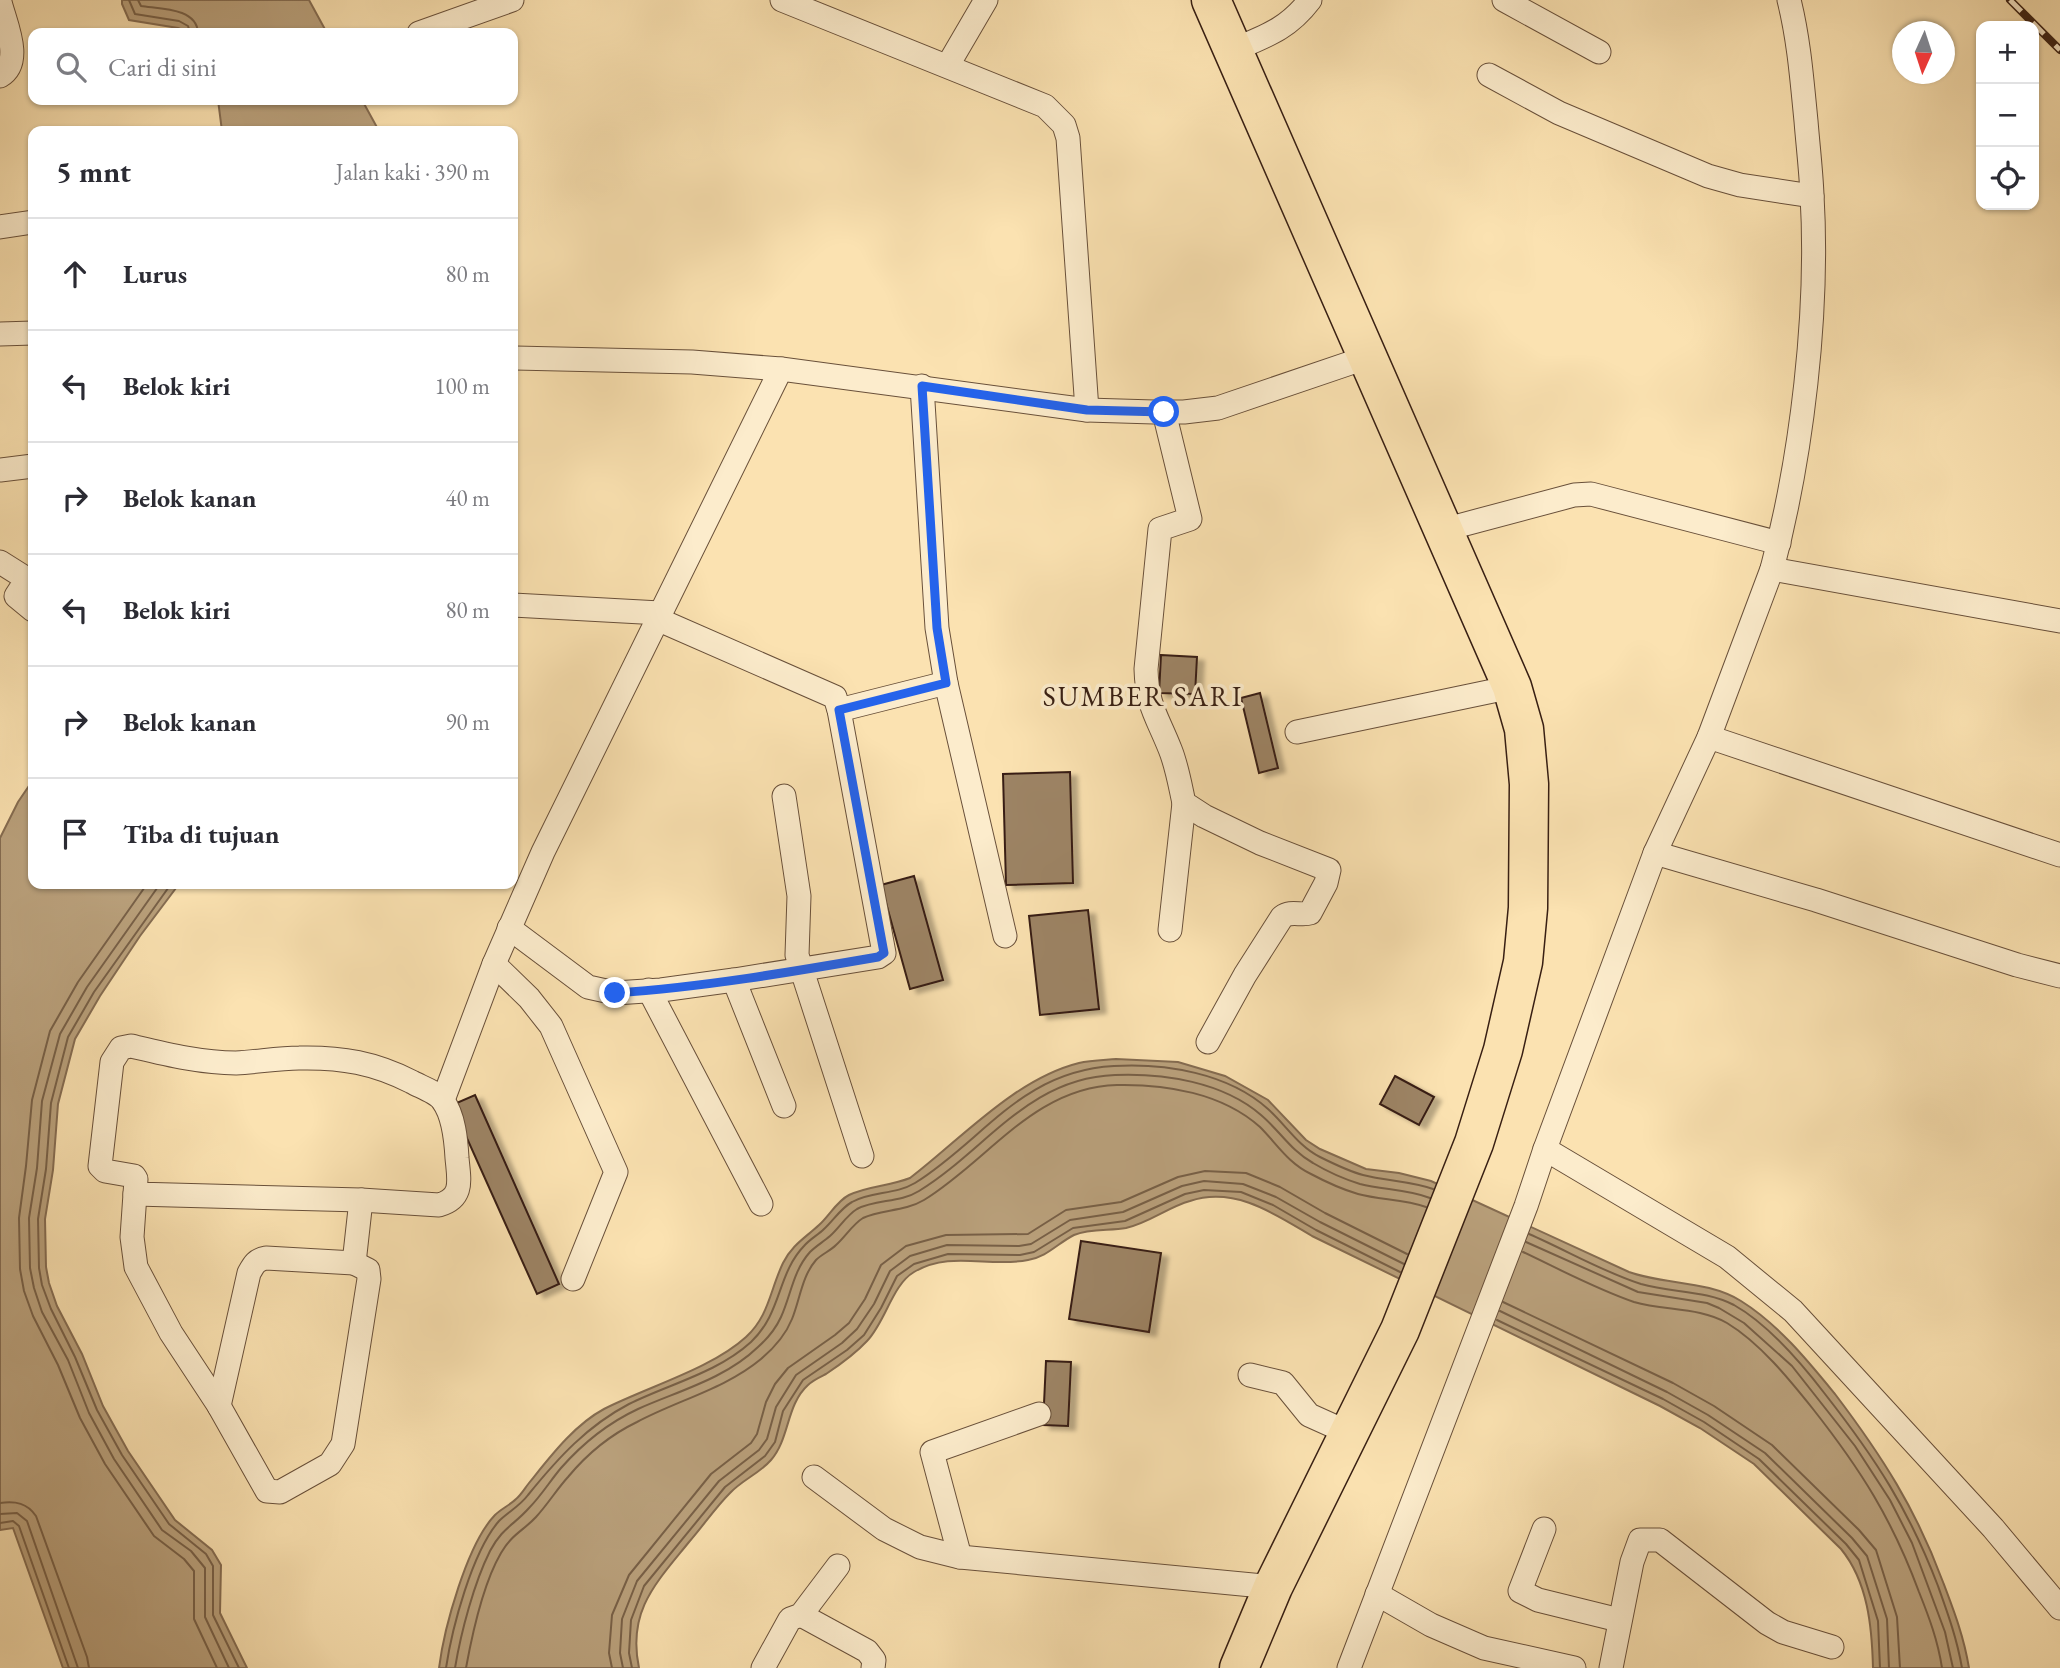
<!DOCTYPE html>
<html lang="id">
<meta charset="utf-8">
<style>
:root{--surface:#fff;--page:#f2f2f3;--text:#2b2b33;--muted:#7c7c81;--line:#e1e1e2}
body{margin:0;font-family:"EB Garamond",serif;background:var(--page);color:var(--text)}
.controls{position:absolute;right:21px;top:21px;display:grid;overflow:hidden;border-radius:14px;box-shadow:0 2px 5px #0004}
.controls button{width:63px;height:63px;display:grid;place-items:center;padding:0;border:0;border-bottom:2px solid var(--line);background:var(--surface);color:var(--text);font:35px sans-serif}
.compass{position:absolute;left:1892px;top:21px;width:63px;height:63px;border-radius:50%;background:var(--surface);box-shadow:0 2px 5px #0004;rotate:183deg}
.stop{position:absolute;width:21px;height:21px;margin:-16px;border:5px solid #2563eb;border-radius:50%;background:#fff}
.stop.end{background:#2563eb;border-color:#fff;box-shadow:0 2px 7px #0008}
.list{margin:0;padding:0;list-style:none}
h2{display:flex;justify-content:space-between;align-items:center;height:91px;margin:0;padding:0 28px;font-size:30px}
h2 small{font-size:23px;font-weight:400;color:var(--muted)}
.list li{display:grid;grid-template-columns:46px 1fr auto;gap:21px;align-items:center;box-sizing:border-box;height:112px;padding:0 28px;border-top:2px solid var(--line)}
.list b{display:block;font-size:26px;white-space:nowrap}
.list em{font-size:23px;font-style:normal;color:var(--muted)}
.icon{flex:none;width:38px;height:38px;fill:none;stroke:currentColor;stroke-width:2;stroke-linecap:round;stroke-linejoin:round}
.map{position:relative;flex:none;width:2060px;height:1668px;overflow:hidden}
.search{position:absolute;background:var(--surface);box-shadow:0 2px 5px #0004;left:28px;top:28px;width:490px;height:77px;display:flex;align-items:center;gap:18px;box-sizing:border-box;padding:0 24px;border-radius:14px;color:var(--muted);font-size:26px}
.panel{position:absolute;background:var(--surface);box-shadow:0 2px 5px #0004;left:28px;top:126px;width:490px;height:763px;border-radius:14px}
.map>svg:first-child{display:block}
</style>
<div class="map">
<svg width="2060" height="1668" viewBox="0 0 2060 1668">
<defs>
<filter id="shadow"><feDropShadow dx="7" dy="4" stdDeviation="2" flood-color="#0004"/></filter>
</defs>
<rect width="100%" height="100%" fill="#fbe2b1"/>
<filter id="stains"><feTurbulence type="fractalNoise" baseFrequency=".00286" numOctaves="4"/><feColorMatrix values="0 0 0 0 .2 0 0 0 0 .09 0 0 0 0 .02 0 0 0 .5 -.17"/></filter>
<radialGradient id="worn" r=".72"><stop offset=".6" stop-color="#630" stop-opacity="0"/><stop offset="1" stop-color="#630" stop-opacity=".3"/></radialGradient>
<g fill="#b9a07b" stroke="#856c51" stroke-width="2">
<polygon points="122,0 309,0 327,33 190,33 178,28 129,20 122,4"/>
<polygon points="218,100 362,100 379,131 222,131"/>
<polygon points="33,780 33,884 179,884 140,936 100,996 75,1039 58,1104 53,1170 45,1219 46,1267 49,1283 57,1306 82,1354 103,1406 128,1451 175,1520 212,1550 221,1565 220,1613 247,1668 63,1668 13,1528 0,1530 0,838 18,802"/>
<path d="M1116 1059 1178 1062 1225 1076 1268 1100 1306 1140 1320 1149 1366 1169 1399 1173 1431 1181 1629 1272C1665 1285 1707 1280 1741 1301 1778 1324 1808 1361 1835 1394 1882 1456 1916 1509 1943 1582 1954 1611 1964 1637 1969 1668H1873C1872 1627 1868 1582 1841 1549L1754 1464 1700 1428 1660 1406 1312 1236C1275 1214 1235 1186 1190 1201 1168 1207 1149 1223 1126 1228 1110 1231 1090 1228 1074 1235 1058 1243 1047 1257 1028 1260 990 1268 950 1250 914 1272 892 1285 886 1321 867 1341 855 1354 841 1364 826 1374 820 1377 813 1380 808 1385 786 1405 790 1438 771 1460 760 1473 742 1480 730 1493 715 1508 703 1526 689 1542 656 1583 627 1611 639 1668H439C444 1628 467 1544 495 1515 501 1509 510 1505 516 1499 521 1495 525 1488 529 1483 550 1457 574 1425 604 1409 647 1387 711 1369 746 1337 769 1316 770 1290 783 1263 792 1245 805 1238 819 1225 829 1216 837 1201 849 1195 867 1186 890 1186 910 1178 961 1139 1015 1079 1079 1063 1090 1060 1104 1060 1116 1059Z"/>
</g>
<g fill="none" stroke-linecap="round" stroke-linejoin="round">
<g stroke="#786047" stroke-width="2">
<polyline points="129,0 135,14 179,21 188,26 190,33"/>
<path d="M138 0 141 6C161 9 197 8 198 33"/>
<polyline points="147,884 78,982 50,1031 32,1100 26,1166 19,1218 20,1269 24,1291 33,1316 58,1365 80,1418 105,1464 154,1536 184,1559 194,1571 194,1619 217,1668"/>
<polyline points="160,884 87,987 60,1034 42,1101 37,1168 29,1218 30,1268 34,1288 42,1312 68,1360 89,1413 114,1459 162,1530 191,1551 205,1568 205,1617 229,1668"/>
<polyline points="171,884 94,992 68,1037 51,1103 46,1169 38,1219 39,1268 42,1285 51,1309 75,1357 97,1410 122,1455 169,1524 206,1554 213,1566 213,1615 239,1668"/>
<path d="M1529 1234C1566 1250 1603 1272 1641 1284 1673 1293 1705 1290 1734 1305 1768 1324 1802 1364 1825 1394 1876 1459 1909 1510 1938 1586 1948 1614 1957 1639 1962 1668"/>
<polyline points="1526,1242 1638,1292 1707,1303 1719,1308 1744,1323 1792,1366 1855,1446 1890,1500 1912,1543 1945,1632 1953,1668"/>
<path d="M1523 1252C1559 1269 1596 1289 1634 1302 1665 1311 1699 1307 1727 1323 1760 1343 1789 1379 1813 1409 1861 1470 1892 1519 1919 1592 1929 1617 1938 1641 1942 1668"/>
<polyline points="1503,1302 1673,1383 1714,1406 1772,1445 1859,1530 1876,1550 1897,1617 1900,1668"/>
<polyline points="1500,1311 1667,1392 1708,1415 1765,1453 1852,1538 1867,1556 1887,1619 1889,1668"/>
<polyline points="1497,1320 1663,1399 1704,1422 1759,1459 1846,1544 1859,1560 1878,1621 1880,1668"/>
<path d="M0 1503C16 1501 27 1503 36 1516L87 1657 89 1668"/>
<polyline points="0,1514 17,1513 27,1521 78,1668"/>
<polyline points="0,1523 13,1521 19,1526 69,1668"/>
<path d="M446 1668C452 1628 472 1552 499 1521 508 1512 520 1506 528 1495 558 1458 587 1426 629 1404 669 1384 717 1373 751 1342 782 1313 777 1274 804 1246 810 1239 818 1235 824 1229 833 1221 841 1208 852 1202 871 1191 895 1195 915 1183 984 1140 1021 1071 1114 1066 1165 1063 1228 1073 1268 1109 1286 1125 1298 1146 1320 1157 1334 1164 1348 1171 1363 1175 1386 1181 1410 1181 1433 1189"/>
<path d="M455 1668C461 1632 474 1583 490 1551 502 1528 514 1525 529 1508 541 1496 550 1481 561 1468 583 1443 608 1423 638 1409 678 1391 725 1379 758 1347 767 1339 776 1328 781 1317 791 1295 793 1271 810 1252 816 1246 823 1242 830 1236 839 1228 847 1215 857 1209 876 1199 900 1203 919 1191 986 1150 1028 1078 1115 1075 1164 1073 1223 1082 1261 1115 1280 1131 1291 1151 1313 1163 1328 1172 1344 1179 1360 1184 1383 1190 1407 1189 1430 1198"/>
<path d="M466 1668C472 1635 484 1582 501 1553 512 1534 523 1531 536 1517 548 1504 557 1489 568 1477 587 1454 610 1435 637 1422 678 1400 725 1389 761 1359 774 1348 786 1334 792 1319 800 1299 802 1276 816 1260 822 1254 830 1251 836 1245 845 1237 853 1224 863 1218 881 1209 904 1212 924 1200 988 1161 1034 1087 1117 1085 1166 1084 1222 1093 1260 1127 1277 1144 1288 1163 1311 1174 1326 1182 1341 1189 1358 1194 1380 1200 1404 1199 1426 1207"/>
<polyline points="612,1668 609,1653 612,1615 629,1575 711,1474 751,1443 757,1434 766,1402 775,1384 788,1368 835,1335 849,1323 865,1299 881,1265 906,1246 946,1235 1028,1234 1066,1210 1121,1202 1178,1177 1205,1171 1246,1173 1280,1187 1325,1213 1407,1254"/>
<polyline points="623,1668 620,1653 622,1619 637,1581 719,1481 759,1450 767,1439 776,1407 796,1375 842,1343 857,1329 874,1304 890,1271 910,1256 947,1245 1019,1246 1031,1244 1070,1220 1123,1212 1182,1186 1204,1181 1243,1184 1276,1197 1320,1222 1404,1264"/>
<polyline points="632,1668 629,1653 631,1620 644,1586 725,1487 765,1456 775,1442 783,1411 803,1380 847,1350 864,1335 881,1308 897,1276 914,1264 948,1254 1020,1255 1034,1252 1073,1228 1125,1221 1185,1194 1204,1190 1241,1192 1273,1205 1316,1230 1400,1272"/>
</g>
</g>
<g fill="#9d8465" stroke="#381f13" stroke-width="2" filter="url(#shadow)">
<polygon points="1161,655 1197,657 1195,694 1159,693"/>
<polygon points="1260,693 1278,768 1259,773 1241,698"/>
<polygon points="1070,772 1073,883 1006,885 1003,774"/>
<polygon points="914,876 943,980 910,989 881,885"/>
<polygon points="1088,910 1099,1009 1040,1015 1029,916"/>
<polygon points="1395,1076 1434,1097 1419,1125 1380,1104"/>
<polygon points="475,1095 559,1284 537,1294 452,1105"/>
<polygon points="1081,1241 1161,1253 1149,1332 1069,1319"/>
<polygon points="1046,1361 1071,1362 1068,1426 1043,1425"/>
</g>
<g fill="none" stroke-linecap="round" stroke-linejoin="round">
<g stroke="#69503a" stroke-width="25">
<g id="street">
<polyline points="782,0 1045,106 1064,125 1068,138 1087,410"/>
<polyline points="1504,0 1599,52"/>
<path d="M0 2C5 23 24 62 0 76"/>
<polyline points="419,33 512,0"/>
<path d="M1233 50C1266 36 1288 29 1310 0"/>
<polyline points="948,65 986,0"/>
<polyline points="1489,75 1559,113 1708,176 1740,185 1812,196"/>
<polyline points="0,227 33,222"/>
<polyline points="0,334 33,333"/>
<polyline points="515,358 692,362 781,369 1087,410 1154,412 1184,412 1218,408 1368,357"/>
<polyline points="922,386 937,628 946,683 1005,936"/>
<path d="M1164 412 1190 519 1160 529 1146 669C1147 706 1157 716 1170 749 1177 766 1180 785 1184 803L1204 816 1260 843 1329 870 1326 883 1310 913C1301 916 1291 910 1282 917L1245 975 1208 1042"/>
<polyline points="0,470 33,466"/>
<polyline points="1443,530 1574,495 1591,494 1779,543"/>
<polyline points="0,562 27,579 16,596 33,610"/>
<polyline points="1772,569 2060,621"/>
<polyline points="513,605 660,613"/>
<polyline points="839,710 946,683"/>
<polyline points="1297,732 1512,687"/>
<polyline points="1709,737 2060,855"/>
<polyline points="784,796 799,896 797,955 862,1156"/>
<polyline points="1655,853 1816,900 2017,965 2060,976"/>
<polyline points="509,928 588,987 615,993 661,990 734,980 878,957 884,953 839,710 835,697 657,619"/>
<polyline points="1170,930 1184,803"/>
<polyline points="494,964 529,998 551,1026 616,1172 573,1279"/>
<polyline points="734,980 784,1106"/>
<polyline points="649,990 761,1204"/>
<path d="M131 1046C165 1054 201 1063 236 1063 257 1062 278 1058 299 1058 342 1057 375 1063 412 1082 421 1087 438 1093 443 1101 454 1116 456 1140 457 1158 459 1180 464 1198 439 1205L361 1200 135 1194 136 1179 134 1176 105 1171 100 1166 112 1062 121 1048Z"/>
<polyline points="443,1100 494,964 543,852 781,369"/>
<polyline points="1545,1149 1727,1257 1793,1311 1993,1528 2060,1608"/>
<polyline points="135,1194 132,1237 136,1267 171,1333 219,1406 267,1491 280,1492 330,1464 343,1444 369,1279 368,1270 354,1263"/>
<polyline points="1250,1375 1283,1383 1309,1415 1349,1433"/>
<path d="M219 1406 249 1273C254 1264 256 1260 266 1258L354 1263 361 1200"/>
<polyline points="814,1477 884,1529 920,1547 960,1557 1273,1587"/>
<polyline points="1544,1529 1520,1591 1538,1600 1619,1620"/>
<polyline points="960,1557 932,1452 1039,1414"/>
<polyline points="1377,1594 1431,1625 1484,1648 1574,1668"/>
<polyline points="801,1615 867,1651 874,1660 873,1668"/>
<polyline points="763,1668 790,1619 801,1615 838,1566"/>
<path d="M1349 1668 1526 1206 1545 1149 1655 853 1709 737 1772 569C1802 456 1819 312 1812 195 1811 171 1808 146 1806 121 1802 81 1799 40 1789 0"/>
<polyline points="1611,1668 1632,1562 1640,1540 1660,1540 1767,1623 1783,1632 1832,1647"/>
</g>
</g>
<g stroke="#381f13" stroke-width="41">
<polyline id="highway" points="1211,0 1512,687 1524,729 1529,784 1528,908 1523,962 1503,1050 1474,1143 1400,1330 1273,1587 1239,1668"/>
</g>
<use href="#street" stroke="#fceccc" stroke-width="23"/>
<use href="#highway" stroke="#fbe2b1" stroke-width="38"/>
<g stroke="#381f13" stroke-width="8">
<polyline id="rail" points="2010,0 2060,50"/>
</g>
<use href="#rail" stroke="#fceccc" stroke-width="5" stroke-dasharray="16" stroke-linecap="butt"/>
</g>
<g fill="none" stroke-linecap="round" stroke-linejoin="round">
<path stroke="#2563eb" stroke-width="9" d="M615 993C704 987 791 972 878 957L884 953 839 710 946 683 937 628 922 386 1087 410 1164 412"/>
</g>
<g text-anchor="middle" stroke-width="7" stroke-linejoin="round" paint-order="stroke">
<g font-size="28" letter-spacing="2" fill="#381f13" stroke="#fceccc">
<text x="1143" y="706">SUMBER SARI</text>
</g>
</g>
<rect width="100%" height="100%" filter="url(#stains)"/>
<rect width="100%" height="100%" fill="url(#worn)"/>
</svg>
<div class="controls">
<button>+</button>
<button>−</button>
<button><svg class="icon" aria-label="locate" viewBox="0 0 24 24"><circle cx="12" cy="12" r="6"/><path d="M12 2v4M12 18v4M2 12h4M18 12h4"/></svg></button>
</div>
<svg class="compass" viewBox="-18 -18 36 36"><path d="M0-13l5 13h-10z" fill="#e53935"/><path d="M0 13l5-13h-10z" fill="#7c7c81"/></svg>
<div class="stop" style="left:1164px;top:412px"></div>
<div class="stop end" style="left:615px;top:993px"></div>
<div class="search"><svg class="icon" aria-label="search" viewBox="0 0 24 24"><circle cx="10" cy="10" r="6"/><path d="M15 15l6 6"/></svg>Cari di sini</div>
<section class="panel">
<h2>5 mnt<small>Jalan kaki · 390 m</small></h2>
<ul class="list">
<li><svg class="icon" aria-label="ahead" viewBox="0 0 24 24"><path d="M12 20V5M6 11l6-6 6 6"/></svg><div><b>Lurus</b></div><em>80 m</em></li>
<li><svg class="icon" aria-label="left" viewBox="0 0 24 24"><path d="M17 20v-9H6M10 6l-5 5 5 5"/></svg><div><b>Belok kiri</b></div><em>100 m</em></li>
<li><svg class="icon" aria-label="right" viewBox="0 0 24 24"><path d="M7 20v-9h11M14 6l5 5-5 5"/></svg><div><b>Belok kanan</b></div><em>40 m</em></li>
<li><svg class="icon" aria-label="left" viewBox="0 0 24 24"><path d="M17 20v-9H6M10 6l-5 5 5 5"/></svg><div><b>Belok kiri</b></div><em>80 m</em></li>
<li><svg class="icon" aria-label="right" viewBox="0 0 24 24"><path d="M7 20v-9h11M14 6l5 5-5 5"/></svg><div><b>Belok kanan</b></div><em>90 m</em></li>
<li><svg class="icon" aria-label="arrive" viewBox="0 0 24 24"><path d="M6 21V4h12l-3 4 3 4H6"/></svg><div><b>Tiba di tujuan</b></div></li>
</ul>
</section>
</div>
